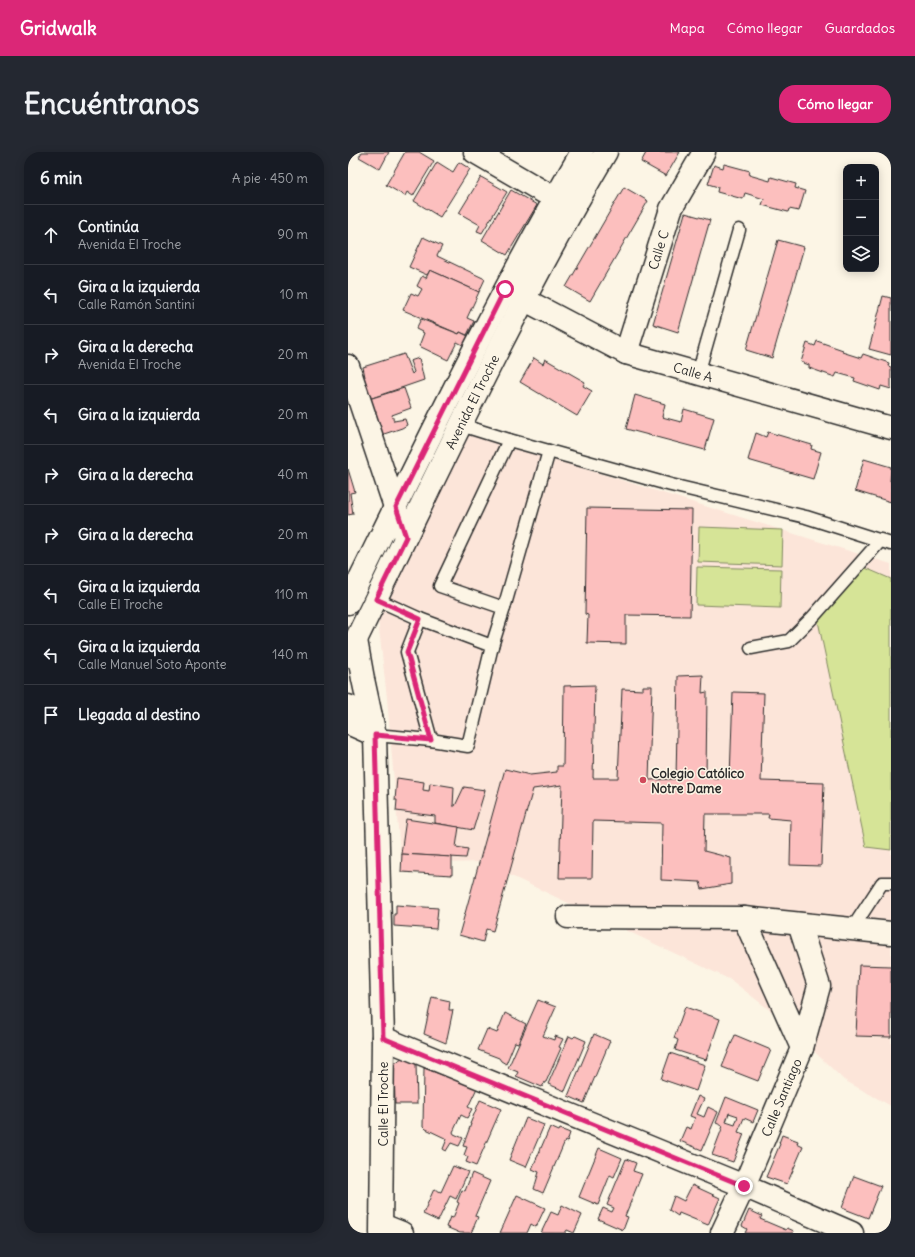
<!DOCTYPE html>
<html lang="es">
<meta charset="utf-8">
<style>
:root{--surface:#171b24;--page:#242831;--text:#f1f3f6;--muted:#9ea1a6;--line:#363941;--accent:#db2777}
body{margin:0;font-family:Delius,sans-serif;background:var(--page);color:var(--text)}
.controls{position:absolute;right:12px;top:12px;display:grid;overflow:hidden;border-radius:8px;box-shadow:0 2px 10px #0003}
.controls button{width:36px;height:36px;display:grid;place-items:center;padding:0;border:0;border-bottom:1px solid var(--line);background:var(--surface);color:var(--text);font:20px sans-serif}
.stop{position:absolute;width:12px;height:12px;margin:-9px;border:3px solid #db2777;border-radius:50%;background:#fff}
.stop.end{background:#db2777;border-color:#fff;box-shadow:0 1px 4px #0008}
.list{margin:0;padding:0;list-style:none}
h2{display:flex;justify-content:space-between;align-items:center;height:52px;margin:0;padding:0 16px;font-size:17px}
h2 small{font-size:13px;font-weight:400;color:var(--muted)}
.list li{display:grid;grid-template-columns:26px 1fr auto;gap:12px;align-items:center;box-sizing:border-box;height:60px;padding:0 16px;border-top:1px solid var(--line)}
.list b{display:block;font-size:15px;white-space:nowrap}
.list p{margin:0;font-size:13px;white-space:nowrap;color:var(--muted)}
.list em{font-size:13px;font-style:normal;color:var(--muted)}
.icon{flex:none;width:22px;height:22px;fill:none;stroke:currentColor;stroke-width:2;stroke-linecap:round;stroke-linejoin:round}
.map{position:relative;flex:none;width:543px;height:1081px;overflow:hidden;border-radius:16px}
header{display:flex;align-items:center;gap:24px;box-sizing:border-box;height:56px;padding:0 20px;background:var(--accent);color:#fff}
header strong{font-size:19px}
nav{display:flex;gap:22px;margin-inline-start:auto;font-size:14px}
.intro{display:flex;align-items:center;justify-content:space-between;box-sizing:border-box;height:96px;padding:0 24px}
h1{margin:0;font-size:28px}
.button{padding:10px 18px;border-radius:16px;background:var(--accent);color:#fff;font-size:14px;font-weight:700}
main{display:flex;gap:24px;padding:0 24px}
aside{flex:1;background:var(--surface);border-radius:16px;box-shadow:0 2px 10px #0003}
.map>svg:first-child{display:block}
</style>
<header>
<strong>Gridwalk</strong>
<nav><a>Mapa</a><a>Cómo llegar</a><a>Guardados</a></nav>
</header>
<div class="intro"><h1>Encuéntranos</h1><a class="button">Cómo llegar</a></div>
<main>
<aside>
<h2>6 min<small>A pie · 450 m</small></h2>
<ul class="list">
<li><svg class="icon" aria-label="ahead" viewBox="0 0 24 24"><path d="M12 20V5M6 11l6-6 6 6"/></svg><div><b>Continúa</b><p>Avenida El Troche</p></div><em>90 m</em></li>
<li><svg class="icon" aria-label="left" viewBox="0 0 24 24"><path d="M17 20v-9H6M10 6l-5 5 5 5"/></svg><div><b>Gira a la izquierda</b><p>Calle Ramón Santini</p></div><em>10 m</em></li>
<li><svg class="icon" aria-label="right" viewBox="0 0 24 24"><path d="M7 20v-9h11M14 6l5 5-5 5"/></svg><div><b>Gira a la derecha</b><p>Avenida El Troche</p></div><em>20 m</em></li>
<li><svg class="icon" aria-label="left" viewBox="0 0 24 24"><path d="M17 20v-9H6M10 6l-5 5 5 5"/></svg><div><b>Gira a la izquierda</b></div><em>20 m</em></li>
<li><svg class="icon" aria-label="right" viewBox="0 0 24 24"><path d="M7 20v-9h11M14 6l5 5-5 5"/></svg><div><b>Gira a la derecha</b></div><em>40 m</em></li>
<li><svg class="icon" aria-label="right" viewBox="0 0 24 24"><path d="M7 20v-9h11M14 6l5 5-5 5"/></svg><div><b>Gira a la derecha</b></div><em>20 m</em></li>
<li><svg class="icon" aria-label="left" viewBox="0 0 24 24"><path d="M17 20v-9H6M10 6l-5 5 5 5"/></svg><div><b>Gira a la izquierda</b><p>Calle El Troche</p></div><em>110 m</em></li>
<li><svg class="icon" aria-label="left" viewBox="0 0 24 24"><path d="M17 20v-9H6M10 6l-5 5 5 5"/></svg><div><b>Gira a la izquierda</b><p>Calle Manuel Soto Aponte</p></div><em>140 m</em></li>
<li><svg class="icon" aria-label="arrive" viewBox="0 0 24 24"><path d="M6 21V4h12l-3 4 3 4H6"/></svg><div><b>Llegada al destino</b></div></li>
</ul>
</aside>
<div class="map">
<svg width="543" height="1081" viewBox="0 0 543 1081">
<rect width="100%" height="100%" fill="#fcf5e5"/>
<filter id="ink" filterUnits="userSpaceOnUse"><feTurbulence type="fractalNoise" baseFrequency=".025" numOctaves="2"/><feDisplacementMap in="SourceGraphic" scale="8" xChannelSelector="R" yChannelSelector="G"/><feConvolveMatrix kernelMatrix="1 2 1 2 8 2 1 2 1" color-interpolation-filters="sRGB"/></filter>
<g filter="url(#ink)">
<polygon fill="#fce5d9" points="119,280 543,412 543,954 496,928 428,863 383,828 134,710 53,712 39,546 30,468 65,397"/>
<g fill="#d6e497" stroke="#808861">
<polygon points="351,375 435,378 434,413 350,410"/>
<polygon points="349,415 433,417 432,456 348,453"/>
<polygon points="515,415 543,427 543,698 518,695 470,469"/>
</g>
<g fill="#fcbfbe" stroke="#2b2b2b" fill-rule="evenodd">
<polygon points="14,0 41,0 32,17 11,5"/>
<polygon points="57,0 71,0 86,9 65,44 59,40 57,44 38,33"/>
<polygon points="295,0 332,0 318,24 293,10 298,1"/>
<polygon points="89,10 105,20 111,10 122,17 92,65 66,49"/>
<polygon points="376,12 402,19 401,23 422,29 423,25 448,32 447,36 457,39 451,59 441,57 440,60 414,53 416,47 397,41 395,47 369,40 370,35 360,32 366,13 375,16"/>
<polygon points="133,25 159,40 134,81 129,79 132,73 111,61"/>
<polygon points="276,35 300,49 242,149 218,135"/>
<polygon points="163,38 189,53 159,103 134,88"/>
<polygon points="337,61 362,68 330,180 305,172"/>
<polygon points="75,85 94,94 89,104 137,127 131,140 82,118 79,123 61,115"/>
<polygon points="430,88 456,95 424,206 398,198"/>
<polygon points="82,118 131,140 119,166 126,169 119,183 112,180 111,182 55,158 63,141 70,144 74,137 69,134 74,124 78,126"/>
<polygon points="535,144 543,146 543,203 521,197"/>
<polygon points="73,167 111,182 112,180 124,186 119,195 109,190 100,208 71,194 76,181 68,177"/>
<polygon points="469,189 495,198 494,200 513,206 515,202 541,211 540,214 543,215 543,237 533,234 532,238 506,229 507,226 489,221 487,225 461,216 461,213 453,210 459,191 467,194"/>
<polygon points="56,202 64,222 66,220 62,209 71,206 76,228 21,247 14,226 17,225 15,215"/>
<polygon points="186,206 195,212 197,207 237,230 235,234 244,239 229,264 172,230"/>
<polygon points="56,236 63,256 44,263 46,269 57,267 59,273 54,276 33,283 21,247"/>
<polygon points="287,243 317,252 314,265 333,270 336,257 366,266 357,298 278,277"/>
<polygon points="420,280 464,293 463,297 473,300 465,327 400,308 408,281 418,285"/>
<polygon points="516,307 543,315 542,329 543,329 543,350 507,339"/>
<polygon points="0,317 7,340 2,341 5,362 0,363"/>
<polygon points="239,356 344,358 342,464 278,463 278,492 239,491 240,463 237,462"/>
<polygon points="355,523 354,541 359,540 358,626 382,626 385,540 416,541 413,629 476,631 473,714 442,713 443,668 420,666 421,662 357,662 356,699 383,706 383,732 354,737 352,730 313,728 314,671 245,669 244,726 211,726 214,633 185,637 145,779 138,777 135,790 111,783 157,617 182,623 209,620 209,614 215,614 216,534 247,533 245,626 270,626 274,537 295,538 295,534 304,534 301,628 328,627 330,524"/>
<polygon points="49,626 76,630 75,638 81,639 82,631 106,635 105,654 107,654 116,635 137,638 125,678 87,671 87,664 48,659 49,648 47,648"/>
<polygon points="58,667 111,675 108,695 120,697 118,706 53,702"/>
<polygon points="54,702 104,705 104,723 53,720"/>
<polygon points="48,753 90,756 88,777 46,774 46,762 48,762"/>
<polygon points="511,813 543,814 543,885 508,884"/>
<polygon points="84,845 102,849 101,858 105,858 98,891 76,882"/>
<polygon points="190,848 208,855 195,884 206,888 207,884 215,887 211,895 213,896 198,930 197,930 194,935 168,924 170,920 160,916"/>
<polygon points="337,855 372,867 358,908 327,898 330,888 326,886"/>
<polygon points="157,861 178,872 170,891 167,890 158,912 153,909 151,906 130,898 139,877 149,881"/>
<polygon points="246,882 262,889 236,951 220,944"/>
<polygon points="387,883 423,898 410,929 374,915"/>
<polygon points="221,884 225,886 227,884 238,889 217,939 200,932"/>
<polygon points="322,901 357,913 348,939 313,927"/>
<polygon points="55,905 68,911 69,952 47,952 46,912"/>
<polygon points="76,916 129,936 120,955 124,957 119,966 113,963 105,980 106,982 115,986 111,994 103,991 98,999 95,997 99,987 78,977 75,974"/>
<polygon points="350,944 356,947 349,962 356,965 360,955 370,960 354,998 332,989 338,975 343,977 347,966 342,964"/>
<path d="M378 945 410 958 405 970 396 966 390 980 396 982 385 1010 364 1003 375 974 368 971ZM381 961 390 964 387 973 378 970Z"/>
<polygon points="132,948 153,957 128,1014 118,1010 120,1005 116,1003 119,995 115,994 123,972 122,972"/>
<polygon points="178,966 196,973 178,1015 161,1008"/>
<polygon points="202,975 211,979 212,977 222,981 219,990 217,989 195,1041 186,1037 191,1020 184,1017"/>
<polygon points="434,983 450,989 449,992 455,995 439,1032 418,1025 432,992 431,991"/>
<polygon points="251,996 274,1006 266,1025 262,1023 250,1053 231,1045"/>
<polygon points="278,1007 288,1011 285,1019 294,1022 277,1064 280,1065 275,1078 250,1067 255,1056 264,1060 266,1056 259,1053"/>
<polygon points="105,1014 120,1020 108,1047 102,1044 90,1069 75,1062 86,1037 93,1040"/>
<polygon points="124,1021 142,1029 127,1064 130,1065 123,1081 112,1081 98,1075 102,1065 105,1066 111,1051 109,1050 114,1038 117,1039"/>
<polygon points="506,1024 533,1034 520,1066 494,1056"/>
<polygon points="344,1033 372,1046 360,1073 331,1061 330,1064 321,1058 326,1044 336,1049"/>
<polygon points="169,1043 197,1056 188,1075 183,1072 179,1081 152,1081"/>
<polygon points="214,1053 234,1063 226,1081 219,1078 217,1081 193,1081 203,1060 210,1063"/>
<polygon points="401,1058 414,1064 412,1067 438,1078 439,1076 446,1079 445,1081 397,1081 399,1077 394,1074"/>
</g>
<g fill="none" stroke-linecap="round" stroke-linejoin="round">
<g stroke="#2b2b2b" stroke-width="15">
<g id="lane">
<polyline points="350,222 391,78"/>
<polyline points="113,273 161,288 323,333 458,365 543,392"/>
<polyline points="161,288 92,434 156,456 201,299"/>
<polyline points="28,447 72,467 144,494 156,456"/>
<polyline points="72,467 59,500 83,588"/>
<polyline points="403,496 441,489 465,465 533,388"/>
<polyline points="27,583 83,588 120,594 144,494"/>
<polyline points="504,777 534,731 543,731"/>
</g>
</g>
<g stroke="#2b2b2b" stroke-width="25">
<g id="street">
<polyline points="127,0 223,56"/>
<path id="s1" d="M160 139 278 201 543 276"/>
<path id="s2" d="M278 201 323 57 356 0"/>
<polyline points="0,214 57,385"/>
<polyline points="8,488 15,527 27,583 35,886 33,1081"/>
<polyline points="0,554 23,564"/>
<polyline points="0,571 27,583"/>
<polyline points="220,765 396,766 543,781"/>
<polyline points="451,772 471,834 454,896"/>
<polyline points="35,886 396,1034 504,1081"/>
<polyline points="34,1073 54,1081"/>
<path id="s3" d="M374 1081 396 1034 454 896 396 766"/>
</g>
</g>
<g stroke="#2b2b2b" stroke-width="25">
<g id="secondary">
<path d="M0 451C75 299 148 146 234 0"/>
<path id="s4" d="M0 504C83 335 162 162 258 0"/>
</g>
</g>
<use href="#lane" stroke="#fcf5e5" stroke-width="12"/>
<use href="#street" stroke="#fcf5e5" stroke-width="22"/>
<use href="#secondary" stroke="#fcf5e5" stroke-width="22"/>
</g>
</g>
<g fill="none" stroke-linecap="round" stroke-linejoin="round" filter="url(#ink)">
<polyline stroke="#db2777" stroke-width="5" points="157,137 48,355 58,385 28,447 72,467 59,500 83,588 27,583 35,886 396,1034"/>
</g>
<circle fill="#d1495b" stroke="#fcf5e5" stroke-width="1.5" cx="295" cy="628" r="4"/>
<g text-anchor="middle" stroke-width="3" stroke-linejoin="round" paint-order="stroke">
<g font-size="13" fill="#2b2b2b" stroke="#fcf5e5">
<text dy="5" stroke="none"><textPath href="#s2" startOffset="108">Calle C</textPath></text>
<text dy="5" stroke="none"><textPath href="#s1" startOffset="203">Calle A</textPath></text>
<text dy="5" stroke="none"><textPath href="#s4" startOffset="283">Avenida El Troche</textPath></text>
<text dy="5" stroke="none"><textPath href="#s3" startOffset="148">Calle Santiago</textPath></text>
<text transform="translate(35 952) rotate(-90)" y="5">Calle El Troche</text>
</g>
<g font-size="13" font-weight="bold" fill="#2b2b2b" stroke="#fcf5e5" text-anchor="start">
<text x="303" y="626">Colegio Católico<tspan x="303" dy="15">Notre Dame</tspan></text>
</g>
</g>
</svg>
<div class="controls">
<button>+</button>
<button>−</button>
<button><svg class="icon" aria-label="layers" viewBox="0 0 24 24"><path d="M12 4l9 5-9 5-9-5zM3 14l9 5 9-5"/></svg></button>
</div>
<div class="stop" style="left:157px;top:137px"></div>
<div class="stop end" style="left:396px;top:1034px"></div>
</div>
</main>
